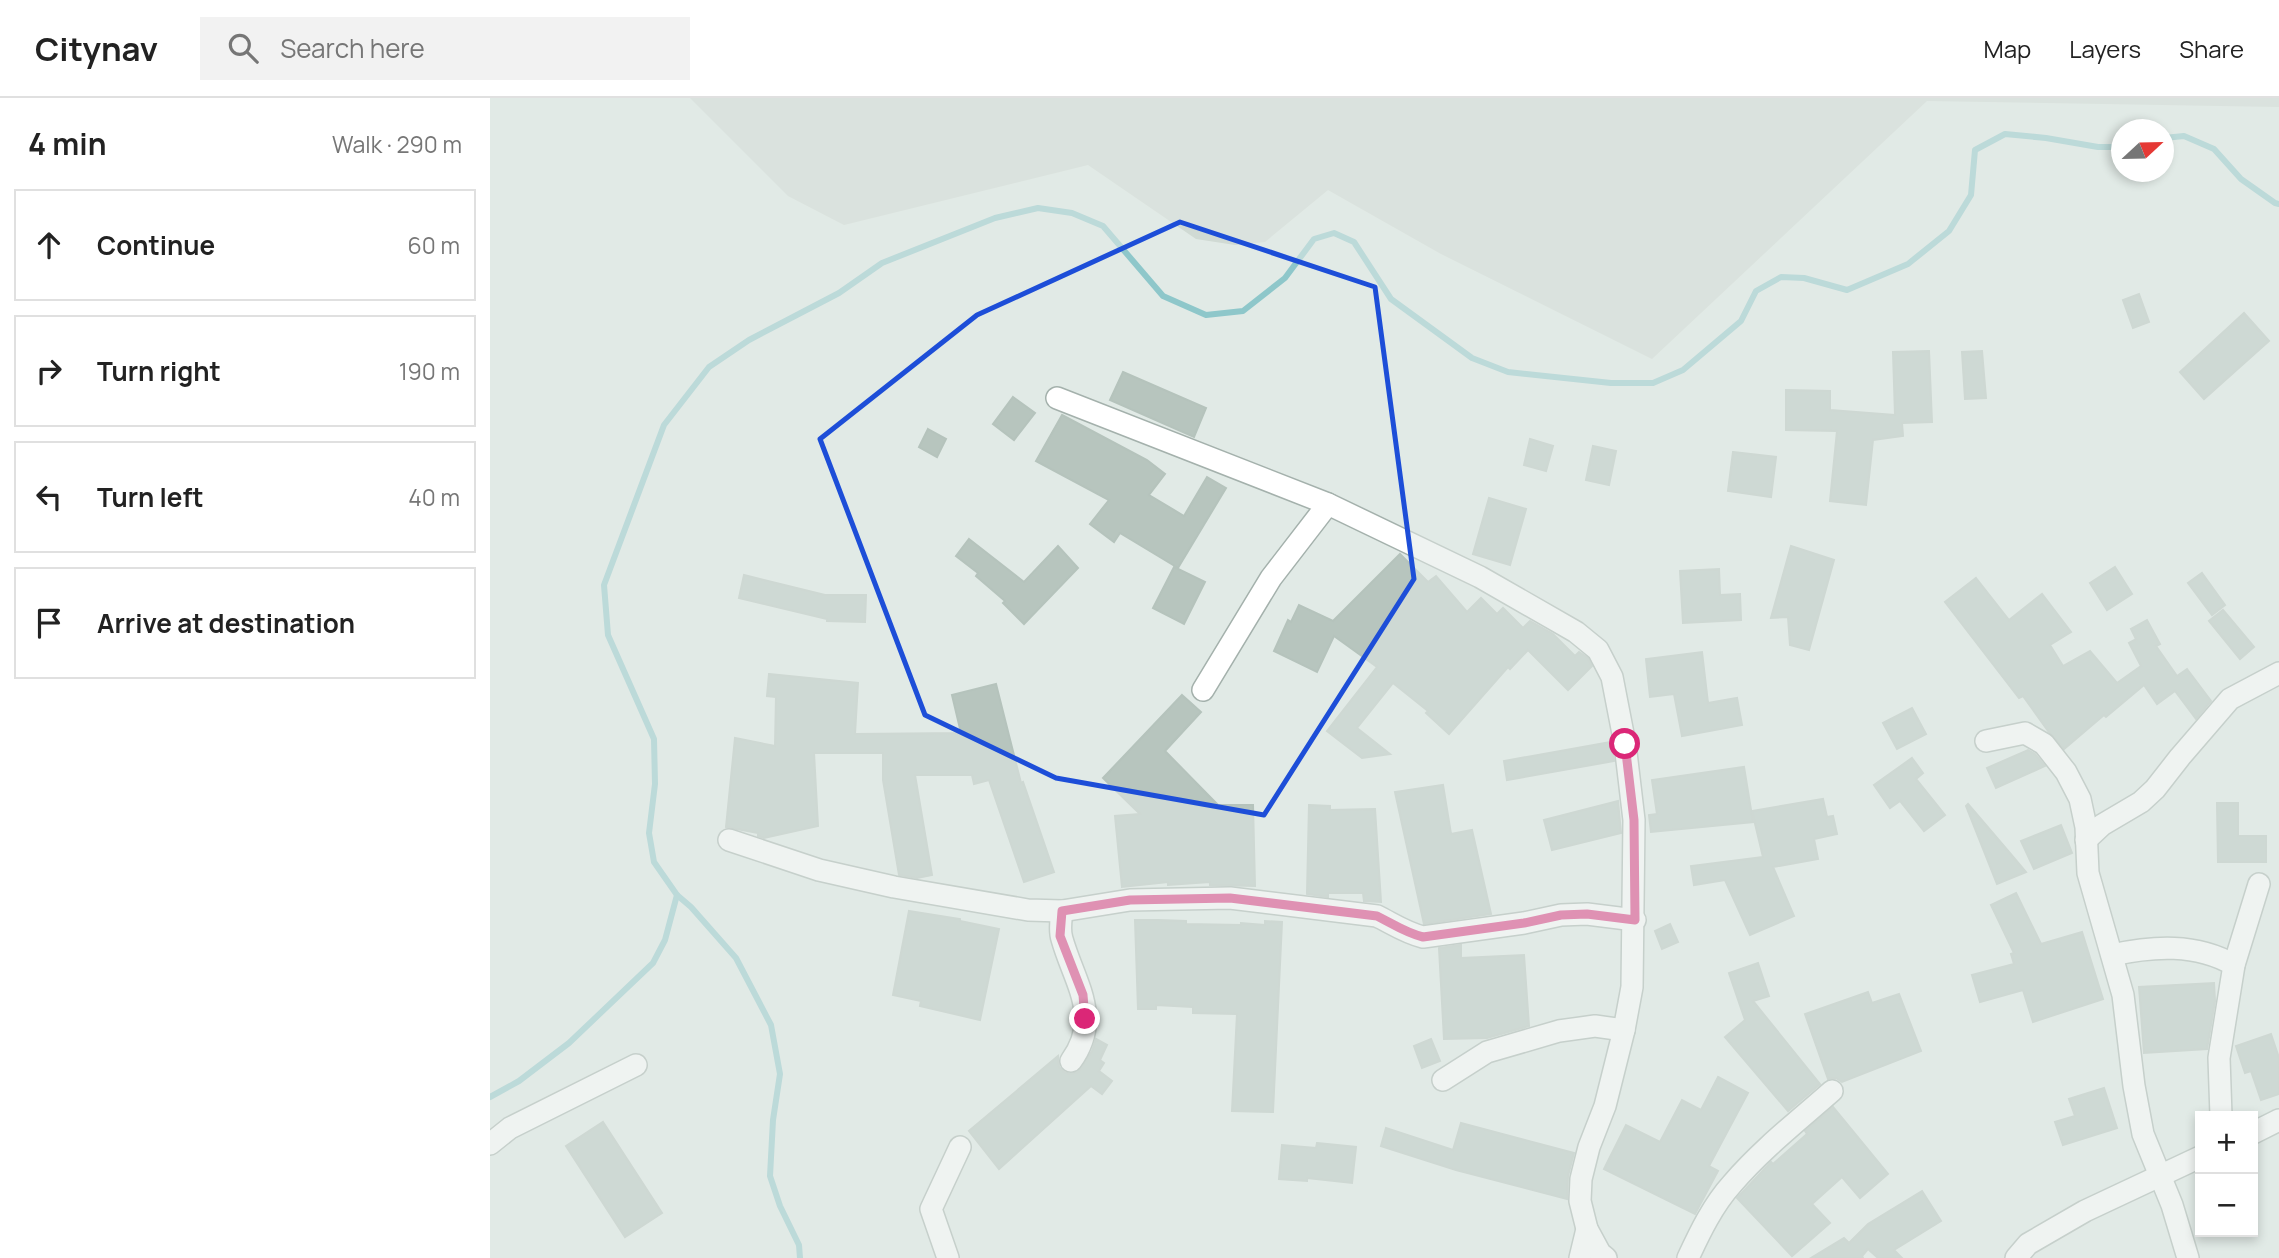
<!DOCTYPE html>
<meta charset="utf-8">
<style>
:root{--surface:#fff;--page:#f2f2f2;--text:#222;--muted:#767676;--line:#e0e0e0}
body{margin:0;font-family:Manrope,sans-serif;background:var(--page);color:var(--text)}
.controls{position:absolute;right:21px;bottom:21px;display:grid;overflow:hidden;border-radius:0px;box-shadow:0 4px 10px #0003}
.controls button{width:63px;height:63px;display:grid;place-items:center;padding:0;border:0;border-bottom:2px solid var(--line);background:var(--surface);color:var(--text);font:35px sans-serif}
.compass{position:absolute;left:1621px;top:21px;width:63px;height:63px;border-radius:50%;background:var(--surface);box-shadow:0 4px 10px #0003;rotate:68deg}
.stop{position:absolute;width:21px;height:21px;margin:-16px;border:5px solid #db2777;border-radius:50%;background:#fff}
.stop.end{background:#db2777;border-color:#fff;box-shadow:0 2px 7px #0008}
.list{margin:0;padding:0;list-style:none}
h2{display:flex;justify-content:space-between;align-items:center;height:91px;margin:0;padding:0 28px;font-size:30px}
h2 small{font-size:23px;font-weight:400;color:var(--muted)}
.list li{display:grid;grid-template-columns:46px 1fr auto;gap:21px;align-items:center;box-sizing:border-box;height:112px;margin:0 14px 14px;padding:0 14px;border:2px solid var(--line);border-radius:0px}
.list b{display:block;font-size:26px;white-space:nowrap}
.list em{font-size:23px;font-style:normal;color:var(--muted)}
.icon{flex:none;width:38px;height:38px;fill:none;stroke:currentColor;stroke-width:2;stroke-linecap:round;stroke-linejoin:round}
.map{position:relative;flex:none;width:1789px;height:1160px;overflow:hidden}
header{display:flex;align-items:center;gap:42px;box-sizing:border-box;height:98px;padding:0 35px;background:var(--surface);border-bottom:2px solid var(--line)}
header strong{font-size:33px}
nav{display:flex;gap:38px;margin-inline-start:auto;font-size:24px}
.search{width:490px;height:63px;background:var(--page);display:flex;align-items:center;gap:18px;box-sizing:border-box;padding:0 24px;border-radius:0px;color:var(--muted);font-size:26px}
main{display:flex}
aside{flex:1;background:var(--surface)}
.map>svg:first-child{display:block}
</style>
<header>
<strong>Citynav</strong>
<div class="search"><svg class="icon" aria-label="search" viewBox="0 0 24 24"><circle cx="10" cy="10" r="6"/><path d="M15 15l6 6"/></svg>Search here</div>
<nav><a>Map</a><a>Layers</a><a>Share</a></nav>
</header>
<main>
<aside>
<h2>4 min<small>Walk · 290 m</small></h2>
<ul class="list">
<li><svg class="icon" aria-label="ahead" viewBox="0 0 24 24"><path d="M12 20V5M6 11l6-6 6 6"/></svg><div><b>Continue</b></div><em>60 m</em></li>
<li><svg class="icon" aria-label="right" viewBox="0 0 24 24"><path d="M7 20v-9h11M14 6l5 5-5 5"/></svg><div><b>Turn right</b></div><em>190 m</em></li>
<li><svg class="icon" aria-label="left" viewBox="0 0 24 24"><path d="M17 20v-9H6M10 6l-5 5 5 5"/></svg><div><b>Turn left</b></div><em>40 m</em></li>
<li><svg class="icon" aria-label="arrive" viewBox="0 0 24 24"><path d="M6 21V4h12l-3 4 3 4H6"/></svg><div><b>Arrive at destination</b></div></li>
</ul>
</aside>
<div class="map">
<svg width="1789" height="1160" viewBox="0 0 1789 1160">
<rect width="100%" height="100%" fill="#e1eae6"/>
<polygon fill="#d0dad4" points="200,0 1789,0 1789,9 1437,3 1162,261 951,156 838,92 775,144 745,147 706,141 598,67 354,127 298,98"/>
<g fill="none" stroke-linecap="round" stroke-linejoin="round">
<g stroke="#8ec7ca" stroke-width="6">
<polyline points="1674,40 1694,38 1724,51 1751,81 1785,105 1789,106"/>
<polyline points="0,999 29,983 79,945 163,865 175,842 187,797"/>
<polyline points="310,1160 309,1147 290,1108 280,1078 283,1022 290,976 281,927 246,860 201,809 187,797 164,764 159,735 165,686 164,641 118,537 114,487 174,327 219,269 259,242 349,195 392,165 505,120 548,110 582,115 613,128 673,198 716,217 753,213 795,180 824,141 844,135 864,144 901,201 982,260 1018,274 1121,285 1163,285 1193,272 1251,223 1266,193 1291,179 1314,180 1357,192 1418,166 1459,133 1481,97 1485,52 1515,36 1556,40 1608,49 1632,49"/>
</g>
</g>
<g fill="#b7c5be" stroke="#b5c3bc" stroke-width="2">
<polygon points="1649,196 1659,224 1643,230 1633,202"/>
<polygon points="1754,215 1779,243 1714,301 1690,274"/>
<polygon points="1439,253 1442,324 1412,325 1413,338 1383,342 1376,407 1340,403 1347,333 1296,332 1296,292 1340,293 1340,312 1405,317 1403,254"/>
<polygon points="1492,253 1496,300 1475,301 1472,254"/>
<polygon points="633,274 716,310 704,339 620,302"/>
<polygon points="523,299 545,315 524,342 503,326"/>
<polygon points="572,317 657,362 675,376 659,397 694,418 717,379 736,390 688,470 630,435 624,444 600,426 619,402 546,363"/>
<polygon points="438,331 456,341 447,359 429,349"/>
<polygon points="1040,341 1063,348 1056,373 1034,367"/>
<polygon points="1103,348 1126,353 1119,387 1096,382"/>
<polygon points="1243,354 1286,359 1281,399 1238,393"/>
<polygon points="999,400 1036,411 1020,467 983,456"/>
<polygon points="479,441 534,484 568,448 588,470 534,526 513,505 515,503 486,478 488,475 466,458"/>
<polygon points="1301,448 1344,462 1319,552 1300,547 1298,519 1281,520"/>
<polygon points="910,456 938,484 946,478 977,514 991,500 1007,516 1013,510 1033,530 1040,523 1063,536 1085,558 1089,554 1098,560 1102,568 1078,592 1038,552 1020,571 1018,569 959,636 936,615 938,613 903,585 867,630 900,656 872,660 837,633 887,569 844,538 827,574 784,553 798,522 801,524 809,507 843,523"/>
<polygon points="684,469 715,484 694,526 663,510"/>
<polygon points="1625,469 1642,496 1617,512 1600,485"/>
<polygon points="1229,471 1230,497 1250,496 1251,522 1193,525 1190,473"/>
<polygon points="1712,475 1735,507 1722,517 1698,485"/>
<polygon points="254,477 335,497 376,497 375,524 337,523 337,521 249,500"/>
<polygon points="1486,480 1519,522 1552,496 1581,534 1560,547 1573,568 1600,553 1627,585 1651,568 1639,545 1646,541 1641,531 1657,522 1670,546 1666,548 1687,578 1697,571 1721,603 1706,621 1685,593 1667,606 1654,587 1616,619 1614,617 1574,651 1558,633 1533,598 1529,600 1455,504"/>
<polygon points="1733,512 1764,549 1750,561 1719,523"/>
<polygon points="1212,554 1218,605 1247,600 1252,627 1192,638 1184,596 1160,599 1156,561"/>
<polygon points="279,576 368,585 365,636 471,635 462,597 506,586 531,685 533,684 564,774 534,784 499,682 484,686 482,677 425,677 442,777 427,780 409,777 393,682 393,655 324,655 328,728 274,740 268,738 268,735 236,729 245,640 285,648 286,599 277,598"/>
<polygon points="692,597 711,614 675,653 728,707 763,707 765,788 720,787 720,784 678,787 678,784 632,789 625,718 650,716 613,680"/>
<polygon points="1422,610 1436,636 1407,651 1393,625"/>
<polygon points="1121,644 1124,663 1017,682 1014,663"/>
<polygon points="1538,652 1545,656 1555,668 1506,690 1497,670"/>
<polygon points="1422,660 1433,675 1426,681 1455,717 1434,733 1410,703 1400,710 1384,687"/>
<polygon points="1254,669 1263,724 1161,734 1159,717 1167,716 1162,682"/>
<polygon points="953,687 961,736 982,732 1001,816 934,826 905,694"/>
<polygon points="1333,701 1337,719 1343,718 1347,736 1324,741 1328,761 1283,769 1304,818 1260,837 1235,782 1204,787 1201,768 1273,759 1262,713"/>
<polygon points="1128,703 1131,735 1062,752 1054,722"/>
<polygon points="1727,705 1748,705 1748,738 1776,738 1776,764 1728,764"/>
<polygon points="1478,706 1519,754 1536,774 1507,786 1476,708"/>
<polygon points="819,707 840,708 840,712 885,711 891,804 874,803 873,795 838,795 838,799 817,796"/>
<polygon points="1571,727 1582,755 1544,771 1531,743"/>
<polygon points="1526,795 1551,846 1592,834 1613,901 1543,924 1533,892 1490,904 1482,877 1524,866 1521,856 1524,855 1501,807"/>
<polygon points="419,813 470,821 470,823 509,831 490,922 430,908 431,903 403,897"/>
<polygon points="645,822 668,822 696,823 696,826 751,827 751,825 775,827 775,823 792,824 783,1014 742,1013 747,916 703,915 703,909 666,907 666,911 648,911"/>
<polygon points="1180,826 1188,844 1172,851 1165,833"/>
<polygon points="971,847 971,860 1034,857 1039,928 997,940 954,941 949,850"/>
<polygon points="1268,865 1279,898 1263,903 1330,986 1298,1013 1235,939 1255,922 1239,875"/>
<polygon points="1724,885 1725,903 1717,951 1654,955 1649,889"/>
<polygon points="1378,894 1382,905 1409,896 1431,953 1352,984 1346,980 1338,981 1315,916"/>
<polygon points="1781,936 1789,960 1789,996 1771,1002 1761,973 1755,975 1746,948"/>
<polygon points="606,941 617,947 610,962 614,965 609,973 622,983 612,996 601,988 509,1071 479,1033 568,958 569,969 574,974 580,976 588,974 602,953"/>
<polygon points="941,941 950,963 932,970 924,948"/>
<polygon points="1228,979 1258,995 1219,1068 1228,1073 1205,1116 1114,1071 1136,1027 1170,1044 1192,1002 1211,1012"/>
<polygon points="1614,990 1627,1030 1573,1047 1565,1024 1585,1018 1579,1001"/>
<polygon points="1343,1009 1398,1076 1370,1100 1352,1079 1322,1106 1340,1125 1302,1158 1247,1100 1281,1064 1283,1066 1317,1036 1315,1033"/>
<polygon points="113,1024 172,1115 135,1139 76,1048"/>
<polygon points="971,1025 1084,1055 1078,1078 1077,1101 966,1072 891,1048 896,1030 963,1052"/>
<polygon points="827,1045 866,1049 862,1085 817,1080 817,1083 789,1081 792,1047 826,1050"/>
<polygon points="1432,1093 1451,1123 1404,1152 1412,1160 1388,1160 1378,1151 1372,1158 1373,1160 1321,1160 1354,1140 1359,1145 1378,1126"/>
</g>
<g fill="none" stroke-linecap="round" stroke-linejoin="round">
<g stroke="#a4b1ac" stroke-width="24">
<g id="minor">
<polyline points="567,300 838,406 990,479 1086,534 1108,552 1122,579 1135,646 1144,722 1142,889 1134,932 1115,1008 1099,1049 1091,1081 1090,1103 1097,1131 1110,1155 1116,1160"/>
<polyline points="713,592 781,480 838,406"/>
<polyline points="1496,643 1535,635 1554,646 1576,674 1590,701 1596,729 1598,775 1633,897 1644,988 1653,1036 1682,1107 1698,1160"/>
<path d="M239 742 329 772 404 789 538 812 572 813 640 802 740 800 887 818C903 826 916 835 933 839L1034 825 1071 817 1097 816 1145 822"/>
<polyline points="1596,742 1612,727 1651,704 1665,691 1690,659 1740,601 1789,575"/>
<path d="M572 813C571 822 569 832 572 841 584 884 613 919 581 963"/>
<path d="M1622 857C1663 848 1706 845 1744 867"/>
<polyline points="953,982 997,954 1069,933 1105,928 1134,932"/>
<polyline points="1731,1018 1729,960 1744,867 1769,786"/>
<polyline points="1763,1035 1789,1022"/>
<polyline points="0,1046 20,1030 146,967"/>
<polyline points="458,1160 441,1111 470,1049"/>
<polyline points="1090,1160 1097,1131"/>
<path d="M1198 1160C1210 1134 1223 1107 1242 1086 1272 1051 1308 1023 1342 993"/>
<polyline points="1526,1160 1538,1146 1595,1113 1710,1059"/>
</g>
</g>
<use href="#minor" stroke="#fff" stroke-width="21"/>
</g>
<g fill="none" stroke-linecap="round" stroke-linejoin="round">
<path stroke="#db2777" stroke-width="9" d="M595 921 593 897 570 838 572 813 640 802 740 800 887 818C903 826 916 835 933 839L1034 825 1071 817 1097 816 1145 822 1144 722 1135 646"/>
</g>
<path d="M0 0H1789V1160H0ZM690 124 885 189 924 481 774 717 566 680 435 617 330 341 487 217Z" fill="#e1eae6" fill-opacity=".55" fill-rule="evenodd"/>
<path fill="none" stroke="#1d4ed8" stroke-width="5" stroke-linejoin="round" d="M690 124 885 189 924 481 774 717 566 680 435 617 330 341 487 217Z"/>
</svg>
<div class="controls">
<button>+</button>
<button>−</button>
</div>
<svg class="compass" viewBox="-18 -18 36 36"><path d="M0-13l5 13h-10z" fill="#e53935"/><path d="M0 13l5-13h-10z" fill="#767676"/></svg>
<div class="stop" style="left:1135px;top:646px"></div>
<div class="stop end" style="left:595px;top:921px"></div>
</div>
</main>
